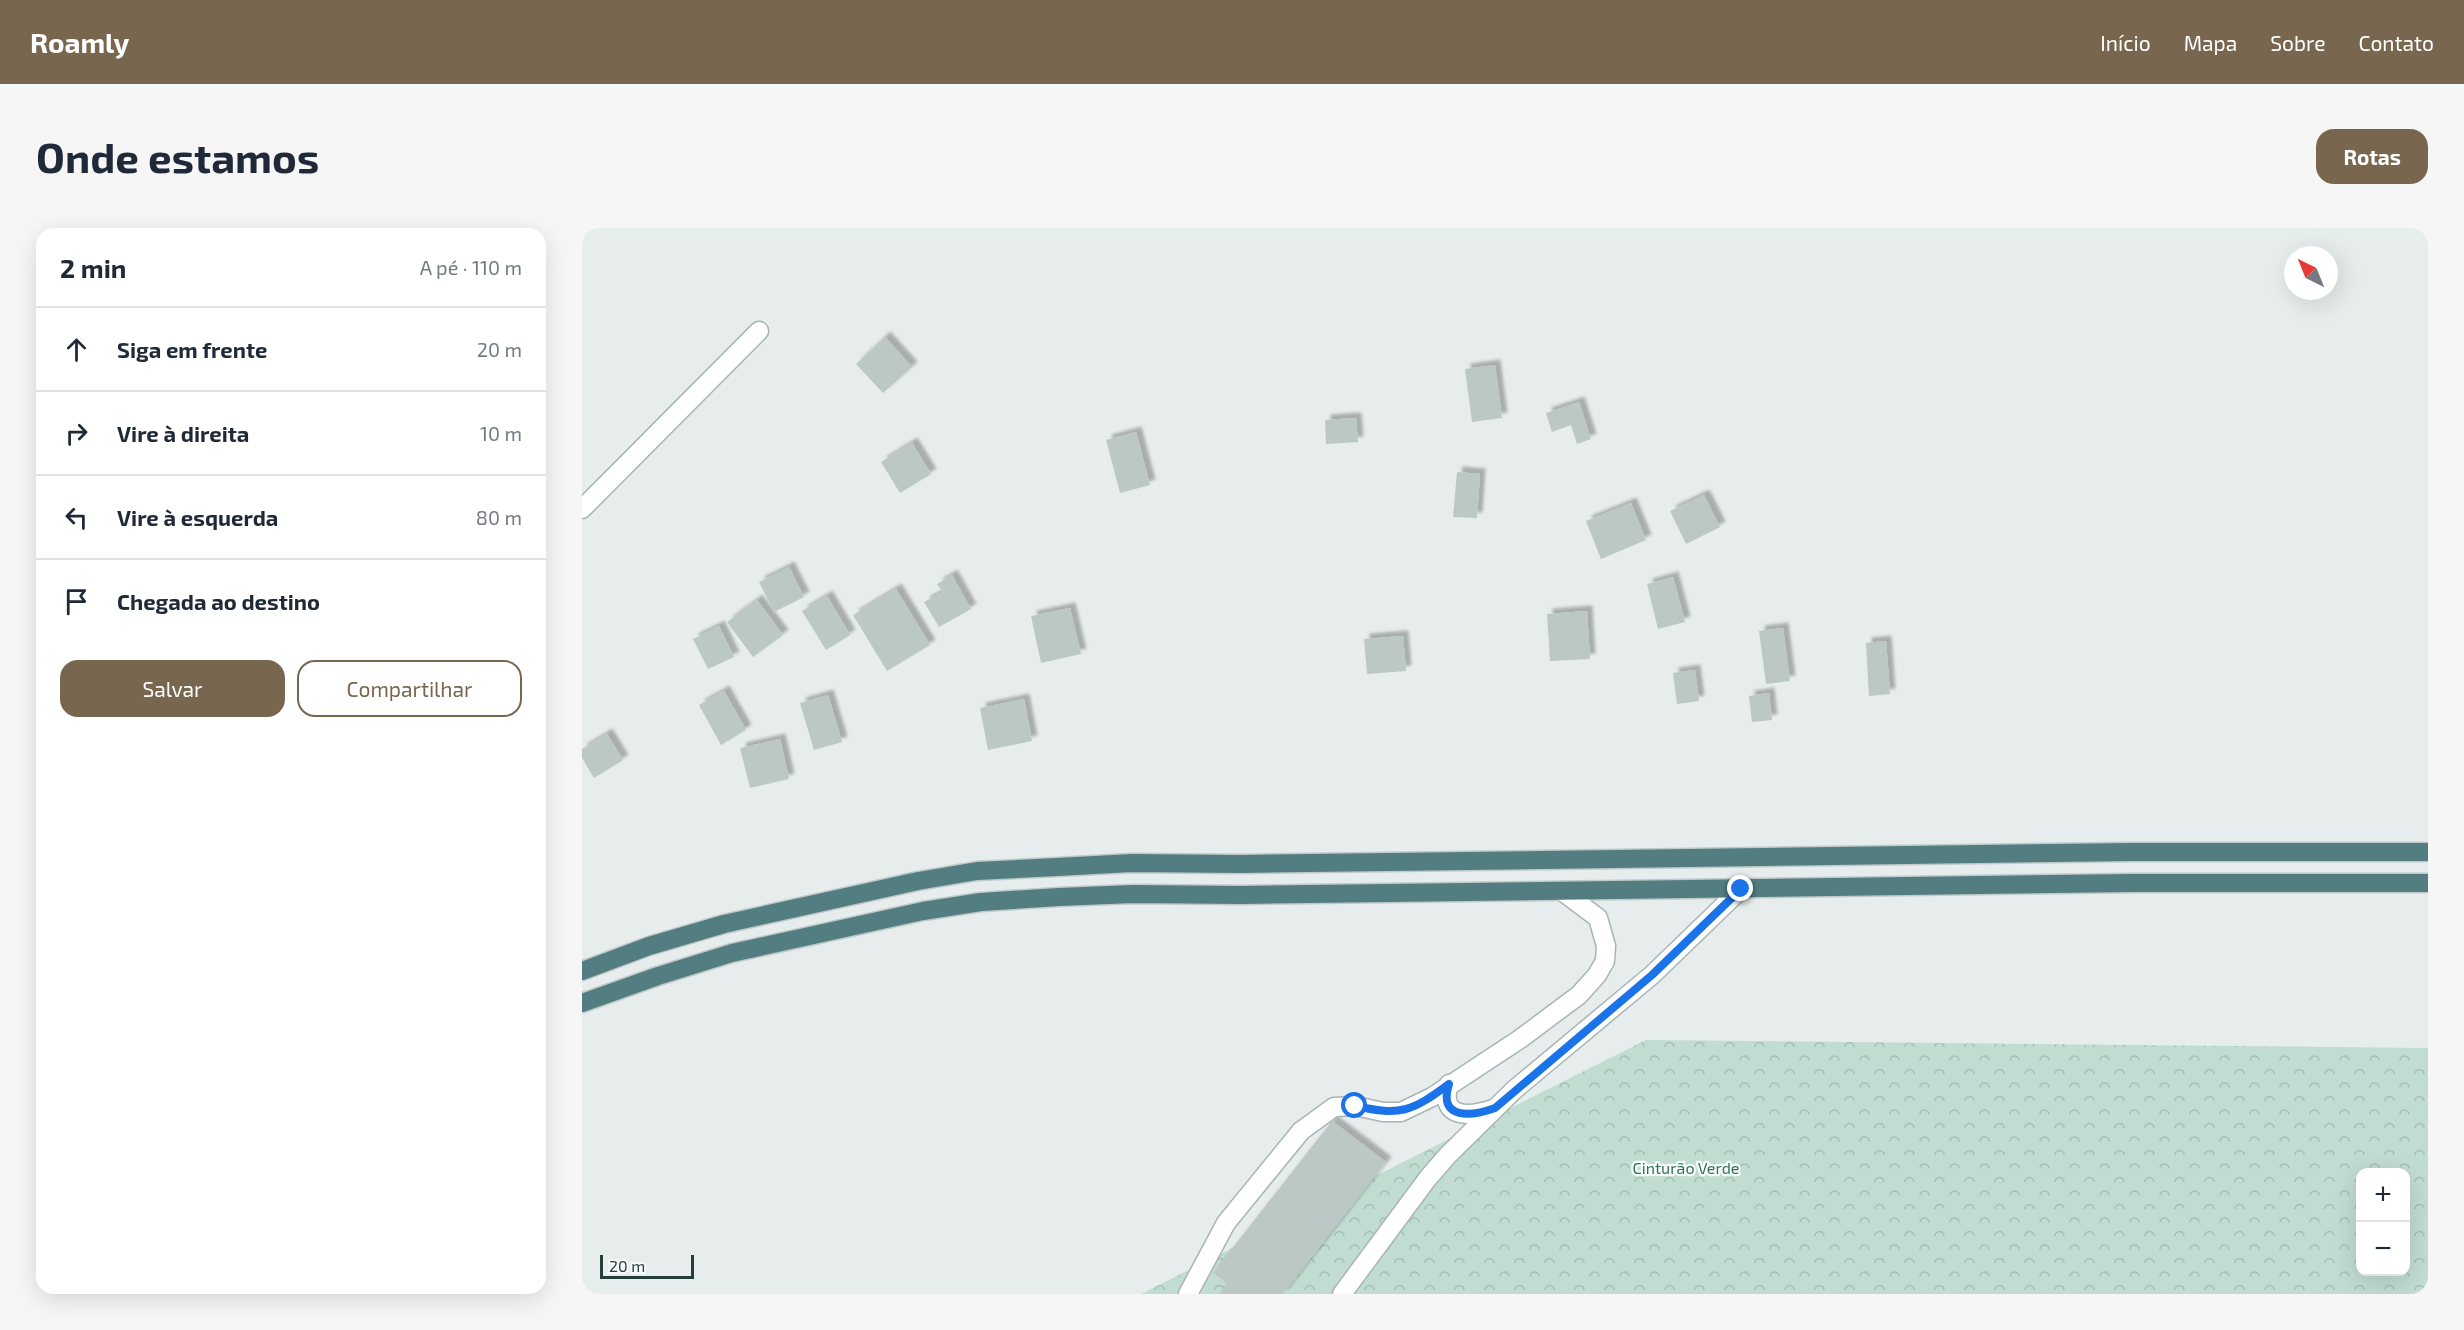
<!DOCTYPE html>
<html lang="pt">
<meta charset="utf-8">
<style>
:root{--surface:#fff;--page:#f6f6f7;--text:#1f2937;--muted:#747a83;--line:#e0e1e3;--accent:#78664f}
body{margin:0;font-family:"Exo 2",sans-serif;background:var(--page);color:var(--text)}
.controls{position:absolute;right:18px;bottom:18px;display:grid;overflow:hidden;border-radius:12px;box-shadow:0 6px 24px #0002}
.controls button{width:54px;height:54px;display:grid;place-items:center;padding:0;border:0;border-bottom:2px solid var(--line);background:var(--surface);color:var(--text);font:30px sans-serif}
.compass{position:absolute;left:1702px;top:18px;width:54px;height:54px;border-radius:50%;background:var(--surface);box-shadow:0 6px 24px #0002;rotate:317deg}
.scale{position:absolute;left:18px;bottom:15px;width:94px;box-sizing:border-box;padding-left:6px;border:3px solid #263d3e;border-top:0;font-size:16px;line-height:21px;white-space:nowrap;color:#263d3e;-webkit-text-stroke:4px #f6faf9;paint-order:stroke}
.stop{position:absolute;width:18px;height:18px;margin:-14px;border:4px solid #1a73e8;border-radius:50%;background:#fff}
.stop.end{background:#1a73e8;border-color:#fff;box-shadow:0 2px 6px #0008}
.list{margin:0;padding:0;list-style:none}
h2{display:flex;justify-content:space-between;align-items:center;height:78px;margin:0;padding:0 24px;font-size:26px}
h2 small{font-size:20px;font-weight:400;color:var(--muted)}
.list li{display:grid;grid-template-columns:39px 1fr auto;gap:18px;align-items:center;box-sizing:border-box;height:84px;padding:0 24px;border-top:2px solid var(--line)}
.list b{display:block;font-size:22px;white-space:nowrap}
.list em{font-size:20px;font-style:normal;color:var(--muted)}
.actions{display:flex;gap:12px;padding:18px 24px}
.actions a{flex:1;padding:14px 0;border:2px solid var(--accent);border-radius:18px;text-align:center;font-size:21px;color:var(--accent)}
.actions .main{background:var(--accent);color:#fff}
.icon{flex:none;width:33px;height:33px;fill:none;stroke:currentColor;stroke-width:2;stroke-linecap:round;stroke-linejoin:round}
.map{position:relative;flex:none;width:1846px;height:1066px;overflow:hidden;border-radius:18px}
header{display:flex;align-items:center;gap:36px;box-sizing:border-box;height:84px;padding:0 30px;background:var(--accent);color:#fff}
header strong{font-size:28px}
nav{display:flex;gap:33px;margin-inline-start:auto;font-size:21px}
.intro{display:flex;align-items:center;justify-content:space-between;box-sizing:border-box;height:144px;padding:0 36px}
h1{margin:0;font-size:42px}
.button{padding:15px 27px;border-radius:18px;background:var(--accent);color:#fff;font-size:21px;font-weight:700}
main{display:flex;gap:36px;padding:0 36px}
aside{flex:1;background:var(--surface);border-radius:18px;box-shadow:0 6px 24px #0002}
.map>svg:first-child{display:block}
</style>
<header>
<strong>Roamly</strong>
<nav><a>Início</a><a>Mapa</a><a>Sobre</a><a>Contato</a></nav>
</header>
<div class="intro"><h1>Onde estamos</h1><a class="button">Rotas</a></div>
<main>
<aside>
<h2>2 min<small>A pé · 110 m</small></h2>
<ul class="list">
<li><svg class="icon" aria-label="ahead" viewBox="0 0 24 24"><path d="M12 20V5M6 11l6-6 6 6"/></svg><div><b>Siga em frente</b></div><em>20 m</em></li>
<li><svg class="icon" aria-label="right" viewBox="0 0 24 24"><path d="M7 20v-9h11M14 6l5 5-5 5"/></svg><div><b>Vire à direita</b></div><em>10 m</em></li>
<li><svg class="icon" aria-label="left" viewBox="0 0 24 24"><path d="M17 20v-9H6M10 6l-5 5 5 5"/></svg><div><b>Vire à esquerda</b></div><em>80 m</em></li>
<li><svg class="icon" aria-label="arrive" viewBox="0 0 24 24"><path d="M6 21V4h12l-3 4 3 4H6"/></svg><div><b>Chegada ao destino</b></div></li>
</ul>
<div class="actions"><a class="main">Salvar</a><a>Compartilhar</a></div>
</aside>
<div class="map">
<svg width="1846" height="1066" viewBox="0 0 1846 1066">
<defs>
<pattern id="forest-crowns" width="20" height="18" patternUnits="userSpaceOnUse" patternTransform="scale(1.5)"><rect width="20" height="18" fill="#c1dcd1"/><path d="M2 6a3 3 0 1 1 6 0M12 15a3 3 0 1 1 6 0" fill="none" stroke="#a6beb4"/></pattern>
<filter id="shadow"><feDropShadow dx="5.5" dy="-5.5" stdDeviation="1.5" flood-color="#0004"/></filter>
</defs>
<rect width="100%" height="100%" fill="#e6edec"/>
<path fill="url(#forest-crowns)" fill-rule="evenodd" d="M1064 812 1846 820V1066H559ZM1778 944H1824V1044H1778Z"/>
<g fill="#bbc8c6" filter="url(#shadow)">
<polygon points="303,109 330,139 301,165 274,136"/>
<polygon points="913,137 920,190 890,194 883,141"/>
<polygon points="997,174 1009,211 995,216 989,197 970,204 964,185"/>
<polygon points="774,190 776,214 744,216 743,192"/>
<polygon points="554,204 568,257 538,265 524,212"/>
<polygon points="330,215 349,246 318,265 299,234"/>
<polygon points="875,244 898,246 895,290 871,289"/>
<polygon points="1122,267 1138,299 1104,316 1088,283"/>
<polygon points="1049,275 1064,312 1019,331 1004,293"/>
<polygon points="207,339 222,369 192,384 177,354"/>
<polygon points="370,347 389,381 357,399 342,374 361,364 355,356"/>
<polygon points="1091,349 1103,394 1076,401 1065,356"/>
<polygon points="314,361 348,417 305,443 271,387"/>
<polygon points="245,368 268,407 244,422 220,383"/>
<polygon points="175,372 201,407 171,429 145,394"/>
<polygon points="488,380 499,426 459,435 449,388"/>
<polygon points="1005,383 1008,431 968,433 965,386"/>
<polygon points="137,398 152,429 126,441 111,411"/>
<polygon points="1201,400 1208,453 1184,456 1177,403"/>
<polygon points="821,408 824,443 785,446 782,411"/>
<polygon points="1304,413 1308,466 1287,468 1284,415"/>
<polygon points="1113,442 1117,473 1095,476 1091,445"/>
<polygon points="142,463 164,502 139,517 117,477"/>
<polygon points="1187,465 1190,492 1170,494 1167,468"/>
<polygon points="246,467 260,514 232,522 218,475"/>
<polygon points="442,471 450,513 406,522 398,480"/>
<polygon points="25,506 41,532 12,550 0,530 0,521"/>
<polygon points="198,511 207,551 168,560 158,520"/>
<polygon points="750,893 804,934 701,1066 637,1066 645,1055 631,1045"/>
</g>
<g fill="none" stroke-linecap="round" stroke-linejoin="round">
<g stroke="#a9b5b4" stroke-width="21">
<g id="service">
<path d="M867 856C856 891 888 889 911 881"/>
<polyline points="606,1066 644,995 719,903 752,879 773,878 801,884 819,884 850,869 938,811 997,767 1015,747 1023,733 1024,718 1016,690 980,663"/>
<polyline points="760,1066 846,950 866,927 932,862 1070,747 1159,661"/>
</g>
</g>
<g stroke="#a9b5b4" stroke-width="21">
<polyline id="minor" points="0,281 177,103"/>
</g>
<g stroke="#c2c9c9" stroke-width="21">
<g id="trunk">
<polyline points="0,743 67,718 142,696 336,653 395,643 475,639 550,635 659,636 1549,624 1846,624"/>
<polyline points="0,775 76,748 150,725 341,683 399,674 477,669 551,666 659,667 1550,655 1846,655"/>
</g>
</g>
<use href="#service" stroke="#fff" stroke-width="18"/>
<use href="#minor" stroke="#fff" stroke-width="18"/>
<use href="#trunk" stroke="#527e82" stroke-width="18"/>
</g>
<g fill="none" stroke-linecap="round" stroke-linejoin="round">
<path stroke="#1a73e8" stroke-width="8" d="M773 878C819 888 829 884 867 856 855 893 891 888 913 880L1070 747 1159 661"/>
</g>
<g text-anchor="middle" stroke-width="4.5" stroke-linejoin="round" paint-order="stroke">
<g font-size="16" fill="#34715f" stroke="#f6faf9">
<text x="1104" y="946">Cinturão Verde</text>
</g>
</g>
</svg>
<div class="controls">
<button>+</button>
<button>−</button>
</div>
<svg class="compass" viewBox="-18 -18 36 36"><path d="M0-13l5 13h-10z" fill="#e53935"/><path d="M0 13l5-13h-10z" fill="#747a83"/></svg>
<div class="scale">20 m</div>
<div class="stop" style="left:773px;top:878px"></div>
<div class="stop end" style="left:1159px;top:661px"></div>
</div>
</main>
